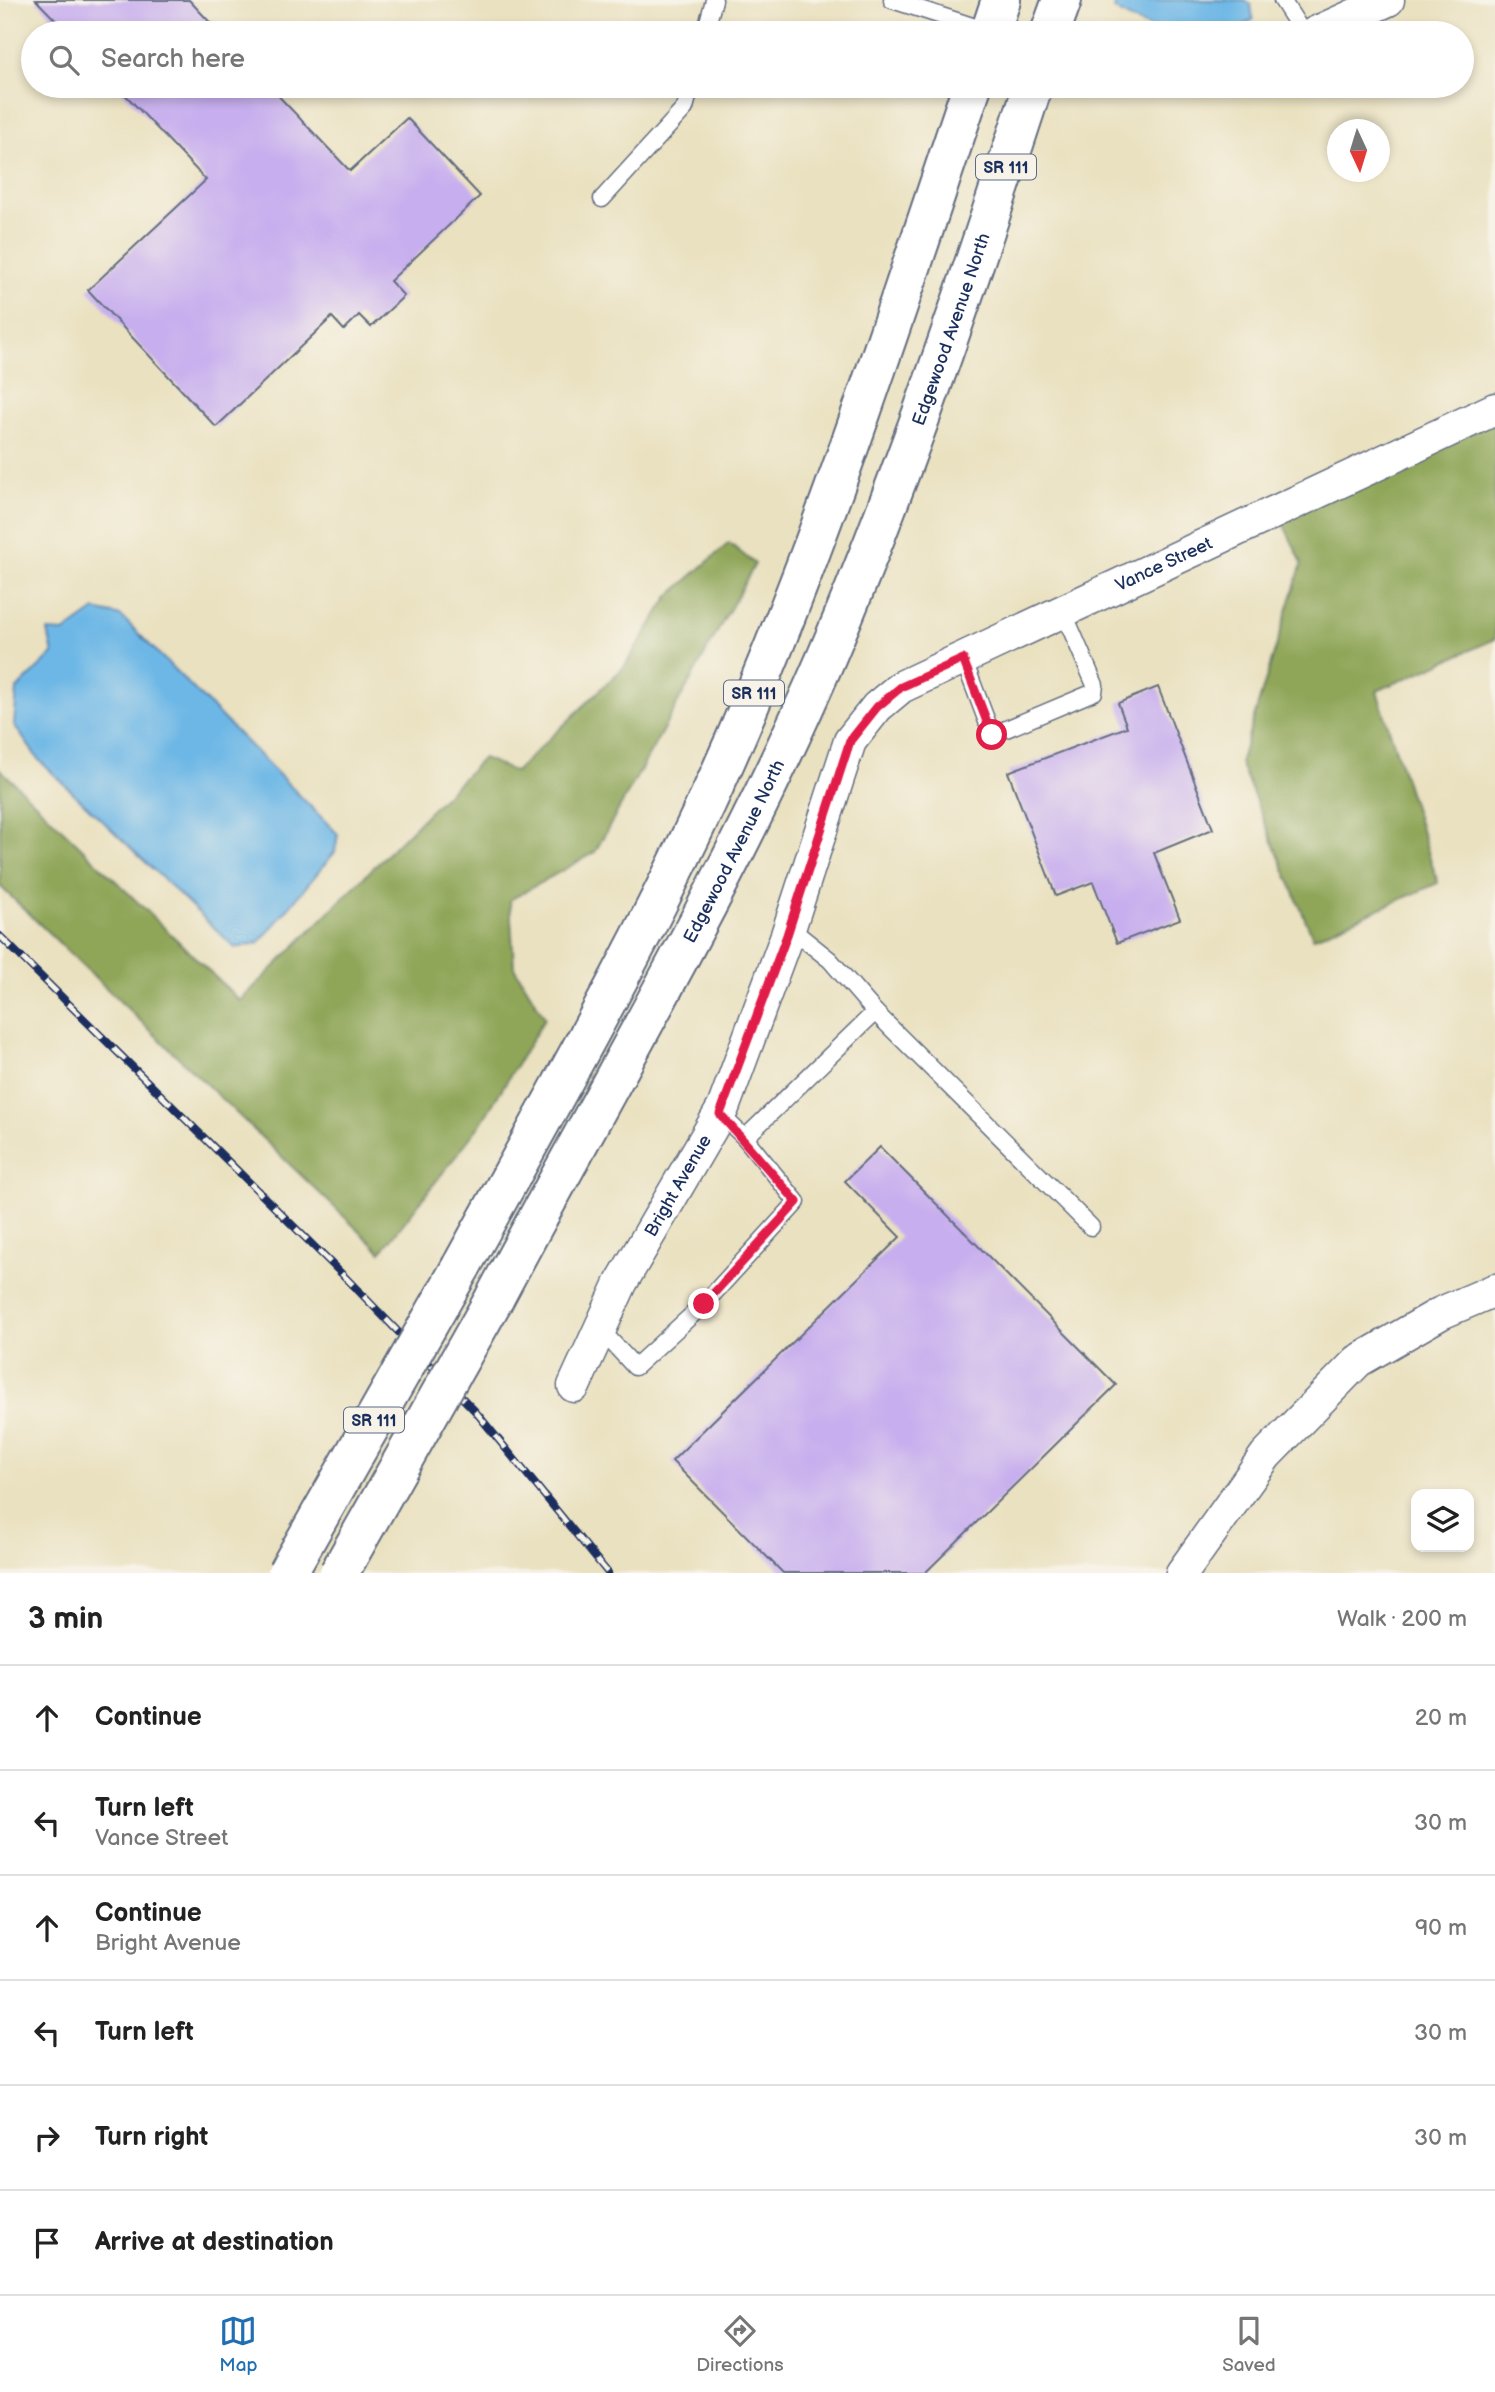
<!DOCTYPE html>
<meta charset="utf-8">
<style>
:root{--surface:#fff;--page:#f6f6f6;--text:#222;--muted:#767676;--line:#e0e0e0;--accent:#1f6fb2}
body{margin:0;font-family:"Balsamiq Sans",sans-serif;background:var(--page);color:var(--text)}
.controls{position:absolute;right:21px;bottom:21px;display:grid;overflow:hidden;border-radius:14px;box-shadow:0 4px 10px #0003}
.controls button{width:63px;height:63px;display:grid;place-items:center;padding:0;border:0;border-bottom:2px solid var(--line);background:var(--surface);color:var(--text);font:35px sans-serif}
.compass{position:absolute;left:1327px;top:119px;width:63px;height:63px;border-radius:50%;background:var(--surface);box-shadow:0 4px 10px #0003;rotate:176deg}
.stop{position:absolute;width:21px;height:21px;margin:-16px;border:5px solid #e11d48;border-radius:50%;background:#fff}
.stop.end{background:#e11d48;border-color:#fff;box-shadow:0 2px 7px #0008}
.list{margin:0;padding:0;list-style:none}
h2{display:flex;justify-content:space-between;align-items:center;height:91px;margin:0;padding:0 28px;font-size:30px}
h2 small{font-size:23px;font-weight:400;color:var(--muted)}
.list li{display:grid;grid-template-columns:46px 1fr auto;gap:21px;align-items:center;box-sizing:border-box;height:105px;padding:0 28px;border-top:2px solid var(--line)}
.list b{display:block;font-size:26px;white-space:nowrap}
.list p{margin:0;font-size:23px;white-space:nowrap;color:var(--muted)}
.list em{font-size:23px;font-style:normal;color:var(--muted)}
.icon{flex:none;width:38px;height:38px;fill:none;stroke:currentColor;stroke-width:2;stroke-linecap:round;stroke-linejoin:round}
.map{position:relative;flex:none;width:1495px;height:1573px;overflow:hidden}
.search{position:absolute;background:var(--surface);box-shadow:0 4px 10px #0003;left:21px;right:21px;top:21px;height:77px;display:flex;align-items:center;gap:18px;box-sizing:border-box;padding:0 24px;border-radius:38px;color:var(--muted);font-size:26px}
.sheet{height:721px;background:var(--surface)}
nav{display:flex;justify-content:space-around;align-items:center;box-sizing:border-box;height:98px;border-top:2px solid var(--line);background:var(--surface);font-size:19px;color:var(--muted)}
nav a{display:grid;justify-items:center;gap:4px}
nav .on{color:var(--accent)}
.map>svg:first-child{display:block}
</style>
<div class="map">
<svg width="1495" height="1573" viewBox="0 0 1495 1573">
<rect width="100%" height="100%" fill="#f7f3e8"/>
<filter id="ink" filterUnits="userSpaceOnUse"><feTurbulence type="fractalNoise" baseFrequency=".0143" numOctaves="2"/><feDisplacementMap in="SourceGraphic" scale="14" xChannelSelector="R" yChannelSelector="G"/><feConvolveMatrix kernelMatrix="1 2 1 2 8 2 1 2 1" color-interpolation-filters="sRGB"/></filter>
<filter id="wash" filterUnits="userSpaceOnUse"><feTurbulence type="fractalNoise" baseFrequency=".00686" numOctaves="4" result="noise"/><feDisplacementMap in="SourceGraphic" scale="28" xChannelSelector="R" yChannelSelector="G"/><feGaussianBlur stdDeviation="1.57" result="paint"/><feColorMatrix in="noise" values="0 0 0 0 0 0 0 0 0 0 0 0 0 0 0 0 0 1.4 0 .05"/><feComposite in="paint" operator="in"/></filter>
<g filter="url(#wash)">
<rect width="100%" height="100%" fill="#eae1c0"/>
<g fill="#8fa658" stroke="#556a5b" stroke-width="2">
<polygon points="1495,421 1495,639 1377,691 1438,883 1313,938 1240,763 1302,563 1281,519"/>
<polygon points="729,543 755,564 595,852 510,900 514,967 545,1018 480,1125 381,1252 0,886 0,769 240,1001 483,758 515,772 625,666 669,596"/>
</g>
<g fill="#6db7e6" stroke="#4473a2" stroke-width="2">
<path d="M1116 0H1244L1251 4 1253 20C1244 24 1233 32 1223 33 1186 40 1144 30 1114 9Z"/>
<polygon points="95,610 121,616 338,834 335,852 259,943 235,948 38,759 14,725 17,689 53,654 48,631 64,632"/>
</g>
<g id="blocks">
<g fill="#c7aeee">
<polygon points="36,0 189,0 220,33 68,33"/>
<polygon points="117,86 269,86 350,171 407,118 480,196 390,281 404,296 371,327 359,315 344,330 332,317 216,427 88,290 206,180"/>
<polygon points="1158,687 1213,829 1154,853 1180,919 1117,943 1093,882 1056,896 1008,772 1127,727 1118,703"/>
<polygon points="880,1147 1116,1385 925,1573 783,1573 672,1461 900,1237 845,1181"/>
</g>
</g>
</g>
<g filter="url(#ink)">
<use href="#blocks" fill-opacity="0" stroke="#636d80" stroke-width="2"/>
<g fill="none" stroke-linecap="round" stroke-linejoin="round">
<g stroke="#636d80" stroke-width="19">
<g id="service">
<polyline points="892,0 991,32"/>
<polyline points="1282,0 1303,33"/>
<polyline points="705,33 714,0"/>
<polyline points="602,199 685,108 691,86"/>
<polyline points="963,658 992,735 1094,692 1095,685 1063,611"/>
<polyline points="875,1012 1091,1227"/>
<polyline points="720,1114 745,1138 875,1012 830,960 790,928"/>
<polyline points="600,1329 635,1367 704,1304 797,1202 745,1138"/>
</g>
</g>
<g stroke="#636d80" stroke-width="35">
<g id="minor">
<polyline points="1315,33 1388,0"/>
<path id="s1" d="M574 1386 621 1283 723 1108 787 935 850 741 877 707 901 687 1495 409"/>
<polyline points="1182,1573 1266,1455 1358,1361 1441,1313 1495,1290"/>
</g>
</g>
<g stroke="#636d80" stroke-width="42">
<g id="primary">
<polyline points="990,33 1001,0"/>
<polyline points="1050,33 1062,0"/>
<path d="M461 1267C547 1110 637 954 712 791 816 563 892 323 972 86"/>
<path id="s2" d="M494 1299C607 1086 731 879 826 658 906 471 970 279 1033 86"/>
</g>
</g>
<use href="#service" stroke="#fff" stroke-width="16"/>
<use href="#minor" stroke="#fff" stroke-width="32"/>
<use href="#primary" stroke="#fff" stroke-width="38"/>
<g stroke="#1b2f5e" stroke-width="8">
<polyline id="rail" points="0,936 346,1278 475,1411 608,1573"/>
</g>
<use href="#rail" stroke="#f7f3e8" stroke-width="5" stroke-dasharray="16" stroke-linecap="butt"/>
<g stroke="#636d80" stroke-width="42" stroke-linecap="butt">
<g id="primary-bridge">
<polyline points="287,1573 461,1267"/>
<polyline points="339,1573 494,1299"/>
</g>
</g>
<use href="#primary-bridge" stroke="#fff" stroke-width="38"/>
</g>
</g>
<g fill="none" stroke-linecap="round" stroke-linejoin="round" filter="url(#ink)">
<polyline stroke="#e11d48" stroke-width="9" points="704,1304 797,1202 720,1114 787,935 850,741 877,707 901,687 963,659 992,735"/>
</g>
<g text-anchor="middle" stroke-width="6" stroke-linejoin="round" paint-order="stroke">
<g fill="#f7f3e8" stroke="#5d6a87" stroke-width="2">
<rect x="976" y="154.5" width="60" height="25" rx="5"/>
<rect x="724" y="680.5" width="60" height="25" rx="5"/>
<rect x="344" y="1407.5" width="60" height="25" rx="5"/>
</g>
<g font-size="16" font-weight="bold" fill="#1b2f5e">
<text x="1006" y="173">SR 111</text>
<text x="754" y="699">SR 111</text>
<text x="374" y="1426">SR 111</text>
</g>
<g font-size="18" fill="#1b2f5e" stroke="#f7f3e8">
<text dy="6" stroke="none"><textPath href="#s2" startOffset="1074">Edgewood Avenue North</textPath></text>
<text dy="6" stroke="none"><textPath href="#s1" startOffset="1069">Vance Street</textPath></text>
<text dy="6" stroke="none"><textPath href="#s2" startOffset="508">Edgewood Avenue North</textPath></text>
<text dy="6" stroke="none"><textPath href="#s1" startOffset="226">Bright Avenue</textPath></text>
</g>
</g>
</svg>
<div class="controls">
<button><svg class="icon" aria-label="layers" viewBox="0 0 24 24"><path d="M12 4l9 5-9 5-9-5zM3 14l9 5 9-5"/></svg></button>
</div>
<svg class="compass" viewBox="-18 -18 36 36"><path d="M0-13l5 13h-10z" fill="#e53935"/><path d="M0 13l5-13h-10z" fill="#767676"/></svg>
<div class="stop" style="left:992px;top:735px"></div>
<div class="stop end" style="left:704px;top:1304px"></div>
<div class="search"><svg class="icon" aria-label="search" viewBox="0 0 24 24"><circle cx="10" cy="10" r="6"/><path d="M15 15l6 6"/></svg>Search here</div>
</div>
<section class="sheet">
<h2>3 min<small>Walk · 200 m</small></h2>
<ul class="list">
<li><svg class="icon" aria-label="ahead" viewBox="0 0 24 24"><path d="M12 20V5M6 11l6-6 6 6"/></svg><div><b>Continue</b></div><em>20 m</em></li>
<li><svg class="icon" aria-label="left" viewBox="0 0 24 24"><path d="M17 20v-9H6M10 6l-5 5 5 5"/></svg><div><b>Turn left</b><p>Vance Street</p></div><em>30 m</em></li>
<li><svg class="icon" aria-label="ahead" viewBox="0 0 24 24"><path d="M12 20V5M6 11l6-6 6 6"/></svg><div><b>Continue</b><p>Bright Avenue</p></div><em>90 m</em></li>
<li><svg class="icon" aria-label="left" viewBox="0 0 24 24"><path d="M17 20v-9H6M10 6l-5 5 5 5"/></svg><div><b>Turn left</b></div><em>30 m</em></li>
<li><svg class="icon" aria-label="right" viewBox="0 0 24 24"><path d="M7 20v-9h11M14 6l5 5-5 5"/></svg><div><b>Turn right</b></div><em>30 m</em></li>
<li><svg class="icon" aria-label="arrive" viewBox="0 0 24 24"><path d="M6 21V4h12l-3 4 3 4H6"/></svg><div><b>Arrive at destination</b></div></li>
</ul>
</section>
<nav>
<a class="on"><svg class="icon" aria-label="map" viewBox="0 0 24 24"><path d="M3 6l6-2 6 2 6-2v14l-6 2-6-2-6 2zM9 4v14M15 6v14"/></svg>Map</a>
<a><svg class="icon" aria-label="directions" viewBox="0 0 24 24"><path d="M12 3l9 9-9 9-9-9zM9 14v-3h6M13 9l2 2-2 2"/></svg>Directions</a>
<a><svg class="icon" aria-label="saved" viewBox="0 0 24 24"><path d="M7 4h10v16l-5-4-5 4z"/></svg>Saved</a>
</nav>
